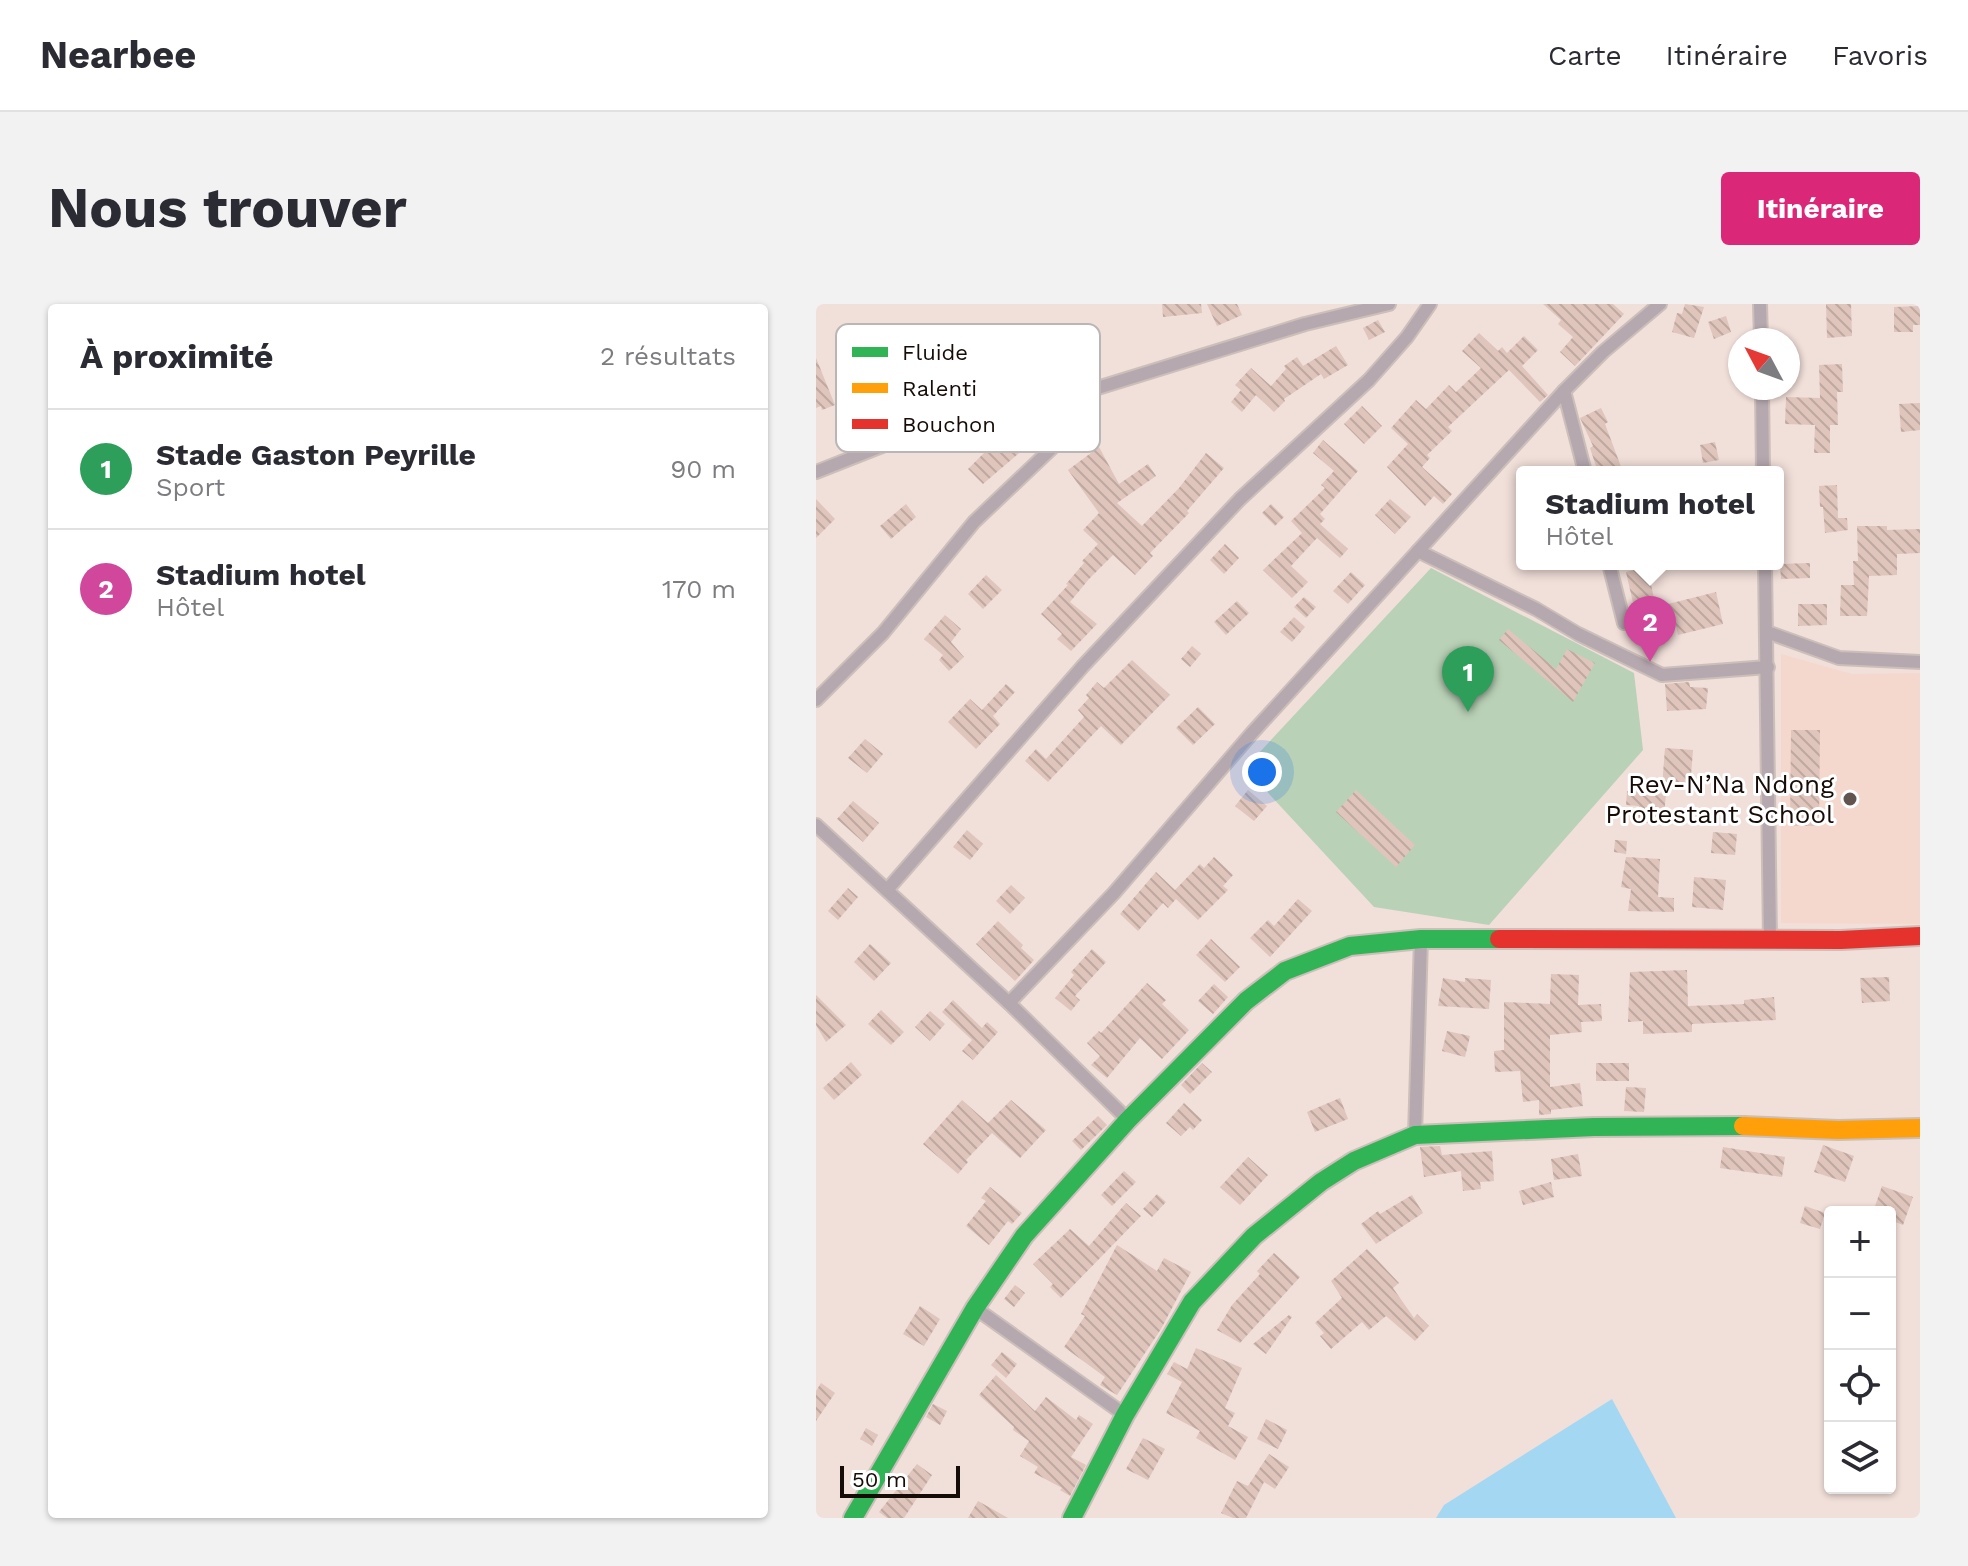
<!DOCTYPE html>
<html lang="fr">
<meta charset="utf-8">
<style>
:root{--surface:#fff;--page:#f2f2f3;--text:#2b2b33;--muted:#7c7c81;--line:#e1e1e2;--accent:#db2777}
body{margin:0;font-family:"Work Sans",sans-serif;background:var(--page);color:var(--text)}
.controls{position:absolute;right:24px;bottom:24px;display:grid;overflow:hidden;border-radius:8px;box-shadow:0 2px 6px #0004}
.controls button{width:72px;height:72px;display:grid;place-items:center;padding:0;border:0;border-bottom:2px solid var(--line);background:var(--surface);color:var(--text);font:40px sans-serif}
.compass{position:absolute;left:912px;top:24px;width:72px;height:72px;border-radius:50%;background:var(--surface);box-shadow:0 2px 6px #0004;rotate:311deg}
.scale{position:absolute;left:24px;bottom:20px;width:120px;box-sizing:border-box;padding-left:8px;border:4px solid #150b07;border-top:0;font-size:22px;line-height:28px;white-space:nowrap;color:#150b07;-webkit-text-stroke:6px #fff;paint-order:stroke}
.you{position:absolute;left:446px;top:468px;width:28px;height:28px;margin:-20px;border:6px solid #fff;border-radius:50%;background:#1a73e8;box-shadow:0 0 0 12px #1a73e833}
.badge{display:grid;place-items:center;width:52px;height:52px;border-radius:50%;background:var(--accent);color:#fff;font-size:26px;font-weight:700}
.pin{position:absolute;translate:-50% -66px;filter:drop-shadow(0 2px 4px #0008)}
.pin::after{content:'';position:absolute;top:42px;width:28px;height:24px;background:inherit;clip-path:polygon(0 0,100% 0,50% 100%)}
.popup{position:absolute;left:700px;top:162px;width:268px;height:104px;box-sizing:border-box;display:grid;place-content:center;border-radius:8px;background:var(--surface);filter:drop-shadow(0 2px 6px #0005);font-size:26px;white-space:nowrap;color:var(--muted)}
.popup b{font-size:30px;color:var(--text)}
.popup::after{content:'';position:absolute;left:50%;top:100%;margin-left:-16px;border:16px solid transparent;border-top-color:var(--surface)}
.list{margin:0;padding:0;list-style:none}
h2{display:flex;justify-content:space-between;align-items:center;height:104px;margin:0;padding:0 32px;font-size:34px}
h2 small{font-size:26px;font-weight:400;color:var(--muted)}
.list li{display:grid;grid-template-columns:52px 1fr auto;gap:24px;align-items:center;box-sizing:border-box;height:120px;padding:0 32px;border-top:2px solid var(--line)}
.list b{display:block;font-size:30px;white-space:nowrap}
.list p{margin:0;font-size:26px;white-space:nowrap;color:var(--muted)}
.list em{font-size:26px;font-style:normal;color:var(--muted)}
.icon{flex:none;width:44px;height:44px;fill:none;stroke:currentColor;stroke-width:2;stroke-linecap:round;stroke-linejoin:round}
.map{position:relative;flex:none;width:1104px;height:1214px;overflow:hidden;border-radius:8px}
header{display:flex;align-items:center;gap:48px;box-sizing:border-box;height:112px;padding:0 40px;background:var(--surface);border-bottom:2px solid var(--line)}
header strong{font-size:38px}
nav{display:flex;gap:44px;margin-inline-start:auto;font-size:28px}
.intro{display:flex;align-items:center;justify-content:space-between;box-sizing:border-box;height:192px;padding:0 48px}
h1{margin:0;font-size:56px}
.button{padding:20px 36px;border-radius:8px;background:var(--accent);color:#fff;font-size:28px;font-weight:700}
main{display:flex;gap:48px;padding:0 48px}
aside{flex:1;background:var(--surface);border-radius:8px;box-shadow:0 2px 6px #0004}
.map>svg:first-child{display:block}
</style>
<header>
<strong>Nearbee</strong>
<nav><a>Carte</a><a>Itinéraire</a><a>Favoris</a></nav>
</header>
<div class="intro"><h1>Nous trouver</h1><a class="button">Itinéraire</a></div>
<main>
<aside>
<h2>À proximité<small>2 résultats</small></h2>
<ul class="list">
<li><span class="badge" style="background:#2e9e5b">1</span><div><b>Stade Gaston Peyrille</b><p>Sport</p></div><em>90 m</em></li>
<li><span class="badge" style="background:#d1479c">2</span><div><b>Stadium hotel</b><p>Hôtel</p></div><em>170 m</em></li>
</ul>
</aside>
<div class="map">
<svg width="1104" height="1214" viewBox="0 0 1104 1214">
<defs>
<pattern id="building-back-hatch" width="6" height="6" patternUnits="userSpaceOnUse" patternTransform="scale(2)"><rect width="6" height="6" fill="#dfc5bc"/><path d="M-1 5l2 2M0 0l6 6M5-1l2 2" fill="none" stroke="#bea8a0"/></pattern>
</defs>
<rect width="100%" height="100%" fill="#f1dfd9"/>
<polygon fill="#f5d8cd" points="965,350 1036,370 1104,369 1104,620 965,619"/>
<polygon fill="#b9d1b6" points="615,264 818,369 827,446 673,621 558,603 429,464"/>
<polygon fill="#a4d8f2" points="796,1095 860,1214 620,1214 628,1201"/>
<g fill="url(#building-back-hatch)">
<polygon points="346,0 385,0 386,9 347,13"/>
<polygon points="391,0 421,0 426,11 401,22"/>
<polygon points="727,0 797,0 808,10 759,62 744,48 757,33 742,20 745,16"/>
<polygon points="869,0 888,3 878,34 856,28 861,9 866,10"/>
<polygon points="1010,0 1035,0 1036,32 1011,34"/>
<polygon points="1104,2 1104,21 1097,21 1097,28 1078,28 1078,3"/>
<polygon points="910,12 915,28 898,35 892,18"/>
<polygon points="562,16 569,28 553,36 547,24"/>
<polygon points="201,24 209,71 180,77 176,56 190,54 183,29"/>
<polygon points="61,27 66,45 41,52 36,35"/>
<polygon points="663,29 682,47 686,43 691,49 708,32 722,46 706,62 732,91 724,98 693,66 632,123 636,127 611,151 614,154 606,163 636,190 627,200 618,192 609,202 571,163 592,140 575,124 600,96 610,105 633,81 640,88 665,64 646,47"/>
<polygon points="520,42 532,61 508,75 505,70 468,95 469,97 458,108 440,91 426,108 415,98 425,86 419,81 435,64 455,82 470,65 468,62 481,53 487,62"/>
<polygon points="0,54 19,101 6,106 5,102 0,104"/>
<polygon points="1026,60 1027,88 1021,88 1022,121 1014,121 1014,149 998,149 999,121 969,120 970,93 1004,94 1003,61"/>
<polygon points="112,78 119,98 88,109 81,89"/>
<polygon points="1104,99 1104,126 1085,128 1083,100"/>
<polygon points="546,102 566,122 548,140 528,120"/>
<polygon points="785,104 792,118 789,120 807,168 782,168 774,144 777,142 764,114"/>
<polygon points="204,122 216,138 167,180 152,165 173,144"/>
<polygon points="507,136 542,167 504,210 509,215 504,220 532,245 524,254 501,234 475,262 492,278 476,294 447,266 486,229 475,217 509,184 505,181 518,167 497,149"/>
<polygon points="899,138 903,156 887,159 884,141"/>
<polygon points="283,143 303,180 332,160 340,172 301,199 326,222 363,184 390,149 408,164 371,207 373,209 334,249 337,252 319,271 297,251 273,275 254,298 281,320 255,347 241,335 246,330 225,310 252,281 250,280 268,259 266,257 282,240 267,226 283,209 252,166"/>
<polygon points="1021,181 1022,214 1031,214 1032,226 1009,229 1007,203 1004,203 1003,182"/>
<polygon points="0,195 19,215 0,234"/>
<polygon points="574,195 595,213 579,230 559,211"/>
<polygon points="90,200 100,213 75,235 64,222"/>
<polygon points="455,200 468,213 459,222 446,209"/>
<polygon points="1041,222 1071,222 1071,226 1104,225 1104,249 1081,250 1081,271 1053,272 1051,312 1024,312 1025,281 1038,281 1037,257 1042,257"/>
<polygon points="409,240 423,254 408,270 394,256"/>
<polygon points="994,259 994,274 965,275 964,260"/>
<polygon points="831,263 840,303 900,288 907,320 862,331 858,313 822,321 810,268"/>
<polygon points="535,268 549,281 532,300 517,287"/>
<polygon points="170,271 186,286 167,305 152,290"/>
<polygon points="488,293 500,303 490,314 478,303"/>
<polygon points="421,297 433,309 410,331 398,318"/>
<polygon points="982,300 1011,300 1011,321 982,322"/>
<polygon points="129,311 145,325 135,338 148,353 133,367 123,356 127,351 108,335"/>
<polygon points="478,313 489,323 476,338 464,328"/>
<polygon points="692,325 740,365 751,345 779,359 757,398 683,336"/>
<polygon points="376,342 385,350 374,363 365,355"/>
<polygon points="316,356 354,391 305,441 285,422 232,478 209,457 220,445 230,455 268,413 262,406 273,394 270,391 281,378 288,384"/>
<polygon points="873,378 874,383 892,384 890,405 851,407 849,380"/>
<polygon points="190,380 199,388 177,412 184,420 160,445 132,418 154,395 166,406"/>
<polygon points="382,403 399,420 377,441 360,424"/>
<polygon points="975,426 1004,426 1003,522 974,522"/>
<polygon points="49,435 67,450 51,469 32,454"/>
<polygon points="849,444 877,446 874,485 846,483"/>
<polygon points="432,486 451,502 438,517 419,502"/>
<polygon points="540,486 599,541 580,563 520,508"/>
<polygon points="811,487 850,490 847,520 822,518 823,502 810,501"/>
<polygon points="37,497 63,519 47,538 21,515"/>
<polygon points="151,526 167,540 154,556 137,543"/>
<polygon points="897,528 921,530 919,551 895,549"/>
<polygon points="799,536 811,537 810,550 798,548"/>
<polygon points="398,553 417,571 407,582 412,586 382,616 360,595 352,604 347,599 322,627 304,610 340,568 359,586 384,560 388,564"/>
<polygon points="810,553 844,555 842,593 858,594 858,608 812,607 815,585 805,583"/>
<polygon points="878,573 910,576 907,606 876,603"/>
<polygon points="195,581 209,594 194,610 180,597"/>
<polygon points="32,584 42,593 22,616 12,607"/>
<polygon points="482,595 496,607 454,653 434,634 452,616 458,622"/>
<polygon points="182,617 207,641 205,644 218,656 199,677 160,640"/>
<polygon points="395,635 424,663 409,678 380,651"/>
<polygon points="54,640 75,659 58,677 38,658"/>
<polygon points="276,645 290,658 259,692 264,696 255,707 239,694 258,671 255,668"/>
<polygon points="871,666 872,702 928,700 928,696 958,693 960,716 876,720 876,728 827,730 827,717 812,718 814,668"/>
<polygon points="735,670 763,671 762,701 785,700 786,717 765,718 766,728 734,731 734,783 764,779 767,802 735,806 735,810 723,811 723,796 707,798 704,767 679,768 678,747 688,746 688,698 734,700"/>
<polygon points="1073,673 1074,697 1046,699 1044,674"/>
<polygon points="627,674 649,678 649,674 675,676 673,705 622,702"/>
<polygon points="331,679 350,696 346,700 373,726 346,755 324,734 291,774 275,761 284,752 271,739 283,727 285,729"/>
<polygon points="398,680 412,693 397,710 382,697"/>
<polygon points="0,691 30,721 10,738 0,721"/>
<polygon points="137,696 166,724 171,718 182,728 157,756 146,747 156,736 126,708"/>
<polygon points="65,706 88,728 75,741 52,720"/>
<polygon points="114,707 129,720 114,737 99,723"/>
<polygon points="631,727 654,732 649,753 626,747"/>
<polygon points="35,758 46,771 18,796 7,784"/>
<polygon points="386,759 396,768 374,790 365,781"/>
<rect x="780" y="759" width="33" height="18"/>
<polygon points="810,783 830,784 828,808 808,807"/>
<polygon points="524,794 532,815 499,828 491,808"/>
<polygon points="146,796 172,819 195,796 230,826 204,854 176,829 150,856 152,858 142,870 107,840"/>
<polygon points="368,799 386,816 377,826 374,823 365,832 350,819"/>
<polygon points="282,812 291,821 265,846 256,837"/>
<polygon points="1007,841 1038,852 1029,878 998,868"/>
<polygon points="624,842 626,851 676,847 678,877 664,878 665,885 647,887 645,867 608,873 604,843"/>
<polygon points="907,843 969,853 966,873 904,864"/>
<polygon points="762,850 766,872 738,876 735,855"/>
<polygon points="432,853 452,871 424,901 404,883"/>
<polygon points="308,867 320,878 296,902 285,891"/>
<polygon points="735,878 738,893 707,901 703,887"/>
<polygon points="1066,882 1097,893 1087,921 1074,916 1074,908 1057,908"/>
<polygon points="174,883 206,909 196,920 192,917 173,941 150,922 170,897 165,894"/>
<polygon points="341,890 350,898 336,913 327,905"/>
<polygon points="596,891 607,909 560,940 545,920 562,907 564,910"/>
<polygon points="310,899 325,912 245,994 234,983 237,980 217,960 254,925 273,942"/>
<polygon points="989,902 1009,909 1004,925 984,919"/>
<polygon points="301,941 341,967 348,954 375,968 345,1025 301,1091 284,1081 289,1073 248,1043 269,1012 265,1010"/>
<polygon points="551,945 583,979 577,984 598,1014 601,1010 613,1022 599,1037 570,1012 553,1026 546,1018 515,1045 504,1032 508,1029 499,1019 526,994 515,977"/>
<polygon points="458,949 484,973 424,1039 401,1026 416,1001 444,970 441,967"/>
<polygon points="199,981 209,989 198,1003 188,995"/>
<polygon points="104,1002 124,1015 108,1042 87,1030"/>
<polygon points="473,1011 476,1013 450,1050 437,1040"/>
<polygon points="380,1044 426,1064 409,1104 419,1109 412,1122 432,1133 419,1156 380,1134 384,1127 350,1109 366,1078 351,1070 358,1058 371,1065"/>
<polygon points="186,1048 201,1060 190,1074 175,1061"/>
<polygon points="180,1071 219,1107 230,1093 260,1116 263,1111 277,1120 255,1153 270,1161 254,1192 244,1186 246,1184 218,1169 222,1163 204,1152 213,1137 197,1126 198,1123 163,1091"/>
<polygon points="5,1079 19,1089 0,1117 0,1087"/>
<polygon points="117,1100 131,1107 124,1121 110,1113"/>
<polygon points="450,1115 471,1126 462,1145 441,1135"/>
<polygon points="50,1124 62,1131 56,1142 44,1135"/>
<polygon points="327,1134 349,1145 332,1176 310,1165"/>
<polygon points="453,1150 473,1163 459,1185 448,1178 430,1214 417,1214 405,1209 421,1177 432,1182"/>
<polygon points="101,1160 116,1171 88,1214 71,1214 63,1208"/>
<polygon points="162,1197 192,1214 152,1214"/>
</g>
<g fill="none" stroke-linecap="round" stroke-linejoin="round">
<g stroke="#ccbeb9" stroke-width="16">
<g id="street">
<polyline points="944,0 945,36"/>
<polyline points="946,84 947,168"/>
<polyline points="748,87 769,168"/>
<polyline points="0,168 71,140 133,121 236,98 489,20 573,0"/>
<polyline points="602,247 720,305 762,330 846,371 952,363"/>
<polyline points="793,260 808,319"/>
<polyline points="949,260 954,635"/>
<polyline points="951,328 1023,354 1104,358"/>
<polyline points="0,396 67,329 158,218 236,144"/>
<polyline points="0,521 193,699 312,816"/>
<polyline points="71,586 267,362 424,195 553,76 591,33 614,0"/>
<polyline points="193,699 298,589 436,429 748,87 787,48 844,0"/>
<polyline points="599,831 605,635"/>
<polyline points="159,1004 309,1111"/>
</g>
</g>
<g stroke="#ccbeb9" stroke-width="22">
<g id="fast">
<polyline points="37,1214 159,1004 208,932 312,816 430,697 469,667 534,642 605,635 683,635"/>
<polyline points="256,1214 309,1111 376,998 438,932 505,878 538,857 599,831 778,823 927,822"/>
</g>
</g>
<g stroke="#ccbeb9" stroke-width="22">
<polyline id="slow" points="927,822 1022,826 1104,824"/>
</g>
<g stroke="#ccbeb9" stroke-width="22">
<polyline id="jam" points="683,635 1025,636 1104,632"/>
</g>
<use href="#street" stroke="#b6a8af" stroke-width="12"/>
<use href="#fast" stroke="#30b455" stroke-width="18"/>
<use href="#slow" stroke="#ff9f0a" stroke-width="18"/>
<use href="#jam" stroke="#e5322d" stroke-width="18"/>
</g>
<circle fill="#625550" stroke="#fff" stroke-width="3" cx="1034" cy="495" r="8"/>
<g text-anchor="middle" stroke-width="6" stroke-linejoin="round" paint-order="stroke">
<g font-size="26" fill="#150b07" stroke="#fff" text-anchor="end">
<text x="1018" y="489">Rev-N’Na Ndong<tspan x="1018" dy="30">Protestant School</tspan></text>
</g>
</g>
<rect x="20" y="20" width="264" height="128" rx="12" fill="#fff" stroke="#b9b6b5" stroke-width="2"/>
<rect x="36" y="43" width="36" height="10" fill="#30b455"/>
<rect x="36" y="79" width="36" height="10" fill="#ff9f0a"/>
<rect x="36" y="115" width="36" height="10" fill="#e5322d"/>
<g font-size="22" fill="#150b07">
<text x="86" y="56">Fluide</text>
<text x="86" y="92">Ralenti</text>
<text x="86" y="128">Bouchon</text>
</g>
</svg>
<div class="controls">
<button>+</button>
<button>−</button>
<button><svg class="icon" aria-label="locate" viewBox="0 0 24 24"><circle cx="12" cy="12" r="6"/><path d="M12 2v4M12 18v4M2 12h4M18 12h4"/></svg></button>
<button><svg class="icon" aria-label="layers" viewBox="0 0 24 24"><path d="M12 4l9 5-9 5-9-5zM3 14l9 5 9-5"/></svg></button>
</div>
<svg class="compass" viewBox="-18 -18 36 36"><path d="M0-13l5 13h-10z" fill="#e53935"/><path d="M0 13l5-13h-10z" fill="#7c7c81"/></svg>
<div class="scale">50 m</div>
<div class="you"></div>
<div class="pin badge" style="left:652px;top:408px;background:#2e9e5b">1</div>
<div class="pin badge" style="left:834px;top:358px;background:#d1479c">2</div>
<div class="popup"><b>Stadium hotel</b>Hôtel</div>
</div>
</main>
